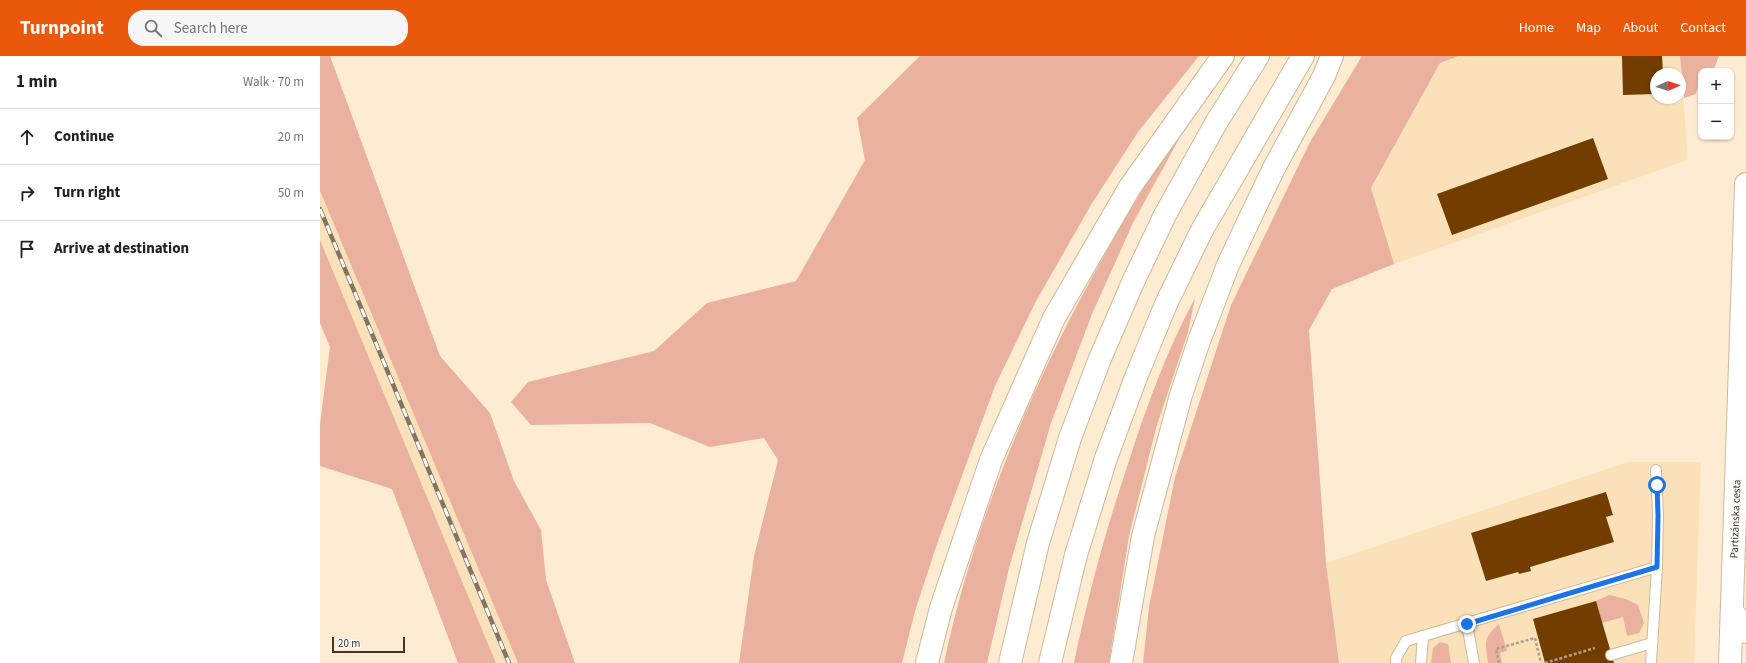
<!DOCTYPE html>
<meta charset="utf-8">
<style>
:root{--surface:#fff;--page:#f6f6f6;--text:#202124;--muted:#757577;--line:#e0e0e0;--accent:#ea580c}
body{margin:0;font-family:"Source Sans 3",sans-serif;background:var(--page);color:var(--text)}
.controls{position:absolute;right:12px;top:12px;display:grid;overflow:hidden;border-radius:8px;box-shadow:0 1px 3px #0004}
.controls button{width:36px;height:36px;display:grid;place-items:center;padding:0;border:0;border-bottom:1px solid var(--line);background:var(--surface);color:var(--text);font:20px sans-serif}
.compass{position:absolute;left:1330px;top:12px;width:36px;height:36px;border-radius:50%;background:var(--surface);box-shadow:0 1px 3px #0004;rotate:87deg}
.scale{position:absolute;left:12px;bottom:10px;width:73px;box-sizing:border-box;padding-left:4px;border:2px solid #3f3629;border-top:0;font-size:11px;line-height:14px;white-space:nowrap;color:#3f3629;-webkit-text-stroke:3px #fcfcfc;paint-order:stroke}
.stop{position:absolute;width:12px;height:12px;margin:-9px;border:3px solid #1a73e8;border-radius:50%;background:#fff}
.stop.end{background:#1a73e8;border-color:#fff;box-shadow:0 1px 4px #0008}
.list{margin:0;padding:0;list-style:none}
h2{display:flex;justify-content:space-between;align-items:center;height:52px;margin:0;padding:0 16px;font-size:17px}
h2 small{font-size:13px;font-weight:400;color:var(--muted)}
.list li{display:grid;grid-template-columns:26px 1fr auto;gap:12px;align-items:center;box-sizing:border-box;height:56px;padding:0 16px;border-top:1px solid var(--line)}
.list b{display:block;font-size:15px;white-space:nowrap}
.list em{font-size:13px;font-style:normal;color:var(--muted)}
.icon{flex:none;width:22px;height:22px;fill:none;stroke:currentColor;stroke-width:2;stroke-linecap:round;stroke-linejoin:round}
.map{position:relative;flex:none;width:1426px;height:607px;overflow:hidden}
header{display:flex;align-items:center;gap:24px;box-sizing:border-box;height:56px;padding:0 20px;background:var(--accent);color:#fff}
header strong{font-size:19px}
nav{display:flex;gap:22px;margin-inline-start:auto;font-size:14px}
.search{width:280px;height:36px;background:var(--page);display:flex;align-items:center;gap:10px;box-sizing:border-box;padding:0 14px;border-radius:16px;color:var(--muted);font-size:15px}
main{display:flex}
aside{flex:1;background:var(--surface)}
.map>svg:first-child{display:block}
</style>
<header>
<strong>Turnpoint</strong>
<div class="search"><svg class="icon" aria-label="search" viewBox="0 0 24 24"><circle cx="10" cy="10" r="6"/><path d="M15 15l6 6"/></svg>Search here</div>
<nav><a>Home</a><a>Map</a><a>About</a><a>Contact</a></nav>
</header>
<main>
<aside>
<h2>1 min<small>Walk · 70 m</small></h2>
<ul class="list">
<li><svg class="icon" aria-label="ahead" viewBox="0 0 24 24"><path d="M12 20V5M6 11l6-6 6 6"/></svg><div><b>Continue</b></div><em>20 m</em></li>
<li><svg class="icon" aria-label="right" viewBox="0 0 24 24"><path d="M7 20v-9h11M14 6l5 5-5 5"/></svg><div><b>Turn right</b></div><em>50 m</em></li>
<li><svg class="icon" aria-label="arrive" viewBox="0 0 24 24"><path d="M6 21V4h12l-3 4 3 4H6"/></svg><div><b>Arrive at destination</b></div></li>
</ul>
</aside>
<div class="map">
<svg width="1426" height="607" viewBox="0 0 1426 607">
<rect width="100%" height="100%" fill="#fdecd1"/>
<g fill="#fbe1b9" fill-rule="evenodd">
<path d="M1139 0H1360L1368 104 1074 208 1051 132 1120 7ZM1336 18H1360V42H1336Z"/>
<polygon points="0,135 198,607 176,607 0,184"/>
<polygon points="1308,406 1381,406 1374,607 1019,607 1006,507"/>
</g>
<g fill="#eab19f">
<polygon points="0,0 10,0 120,300 170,357 194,425 221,474 226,524 255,607 198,607 0,135"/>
<polygon points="600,0 879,0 818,76 771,149 715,247 675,330 618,485 595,555 582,607 419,607 434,500 458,404 444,382 390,391 330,367 211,369 191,346 208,326 334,295 387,247 476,225 545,104 537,62"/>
<polygon points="1042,0 1139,0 1120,7 1051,132 1074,208 1012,233 989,274 1006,507 1019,607 823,607 829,551 855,421 911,249 990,86"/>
<polygon points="1360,0 1399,0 1393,15 1381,15 1381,29 1378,31 1376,38 1364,42"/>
<path d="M865 72 813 167 772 258 731 367 689 512 667 607H624C654 467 710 332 780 207 792 186 803 164 816 144 831 119 849 96 865 72Z"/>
<polygon points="0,184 176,607 138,607 72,433 0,410 0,368 10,291 0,267"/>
<path d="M875 242 868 276 836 372 809 480 789 607H754C768 539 786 473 808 408 826 351 847 294 875 242Z"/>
<polygon points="1289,539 1306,543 1318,549 1324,567 1319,577 1307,580 1303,561 1282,567 1276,545"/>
<path d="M1179 568 1187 595 1180 597 1182 607H1168C1166 586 1162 583 1179 568Z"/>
<polygon points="1120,586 1128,588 1131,607 1111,607 1113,592"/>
</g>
<g fill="#743d00">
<polygon points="1302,0 1342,0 1343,18 1336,18 1336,38 1303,39"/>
<polygon points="1273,82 1288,123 1132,179 1117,138"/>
<polygon points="1286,436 1293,459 1286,461 1294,486 1210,511 1211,515 1199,518 1198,516 1166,525 1151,477"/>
<polygon points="1276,545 1294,607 1225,607 1213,563"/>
</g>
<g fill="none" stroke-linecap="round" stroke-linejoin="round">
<g stroke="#ceb999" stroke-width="12">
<g id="service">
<polyline points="1147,568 1154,607"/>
<polyline points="1291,599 1332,587"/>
<polyline points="1076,607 1076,602 1086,585 1337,511"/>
<polyline points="1101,607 1103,580"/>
<polyline points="1331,607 1337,511 1338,459 1336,414"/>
</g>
</g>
<g stroke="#ceb999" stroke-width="24">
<polyline id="tertiary" points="1412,554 1426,576"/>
</g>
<g stroke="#ceb999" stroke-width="24">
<polyline id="primary" points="1410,607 1426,128"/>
</g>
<g stroke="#ceb999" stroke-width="24">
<g id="motorway">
<polyline points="607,607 621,552 671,404 734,262 810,131 903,0"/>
<polyline points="690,607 718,487 750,382 779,305 813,226 845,159 896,67 938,0"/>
<polyline points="730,607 756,499 786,402 816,321 846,248 882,174 983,0"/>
<polyline points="801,607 823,480 861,339 879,285 908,209 930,162 954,112 1004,20 1012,0"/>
</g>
</g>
<g stroke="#aea08b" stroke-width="2.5" stroke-dasharray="3 2" stroke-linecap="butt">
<polyline points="1179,607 1176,593 1215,582 1221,607"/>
<polyline points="1225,607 1275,592"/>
</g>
<use href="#service" stroke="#fff" stroke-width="10"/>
<use href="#tertiary" stroke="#fff" stroke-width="22"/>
<use href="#primary" stroke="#fff" stroke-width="22"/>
<use href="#motorway" stroke="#fff" stroke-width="22"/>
<g stroke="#817564" stroke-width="4.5">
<polyline id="rail" points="0,153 189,607"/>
</g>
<use href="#rail" stroke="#fcfcfc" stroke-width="3" stroke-dasharray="9" stroke-linecap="butt"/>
</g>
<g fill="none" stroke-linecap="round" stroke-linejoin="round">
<polyline stroke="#1a73e8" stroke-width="5" points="1147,568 1337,511 1338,459 1337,429"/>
</g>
<g text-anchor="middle" stroke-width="4" stroke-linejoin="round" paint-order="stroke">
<g font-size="11" fill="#3f3629" stroke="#fcfcfc">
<text transform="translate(1415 463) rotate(-88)" y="4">Partizánska cesta</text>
</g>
</g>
</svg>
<div class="controls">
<button>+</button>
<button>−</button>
</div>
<svg class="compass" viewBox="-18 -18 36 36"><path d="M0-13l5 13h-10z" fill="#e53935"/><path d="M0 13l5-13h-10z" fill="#757577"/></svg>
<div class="scale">20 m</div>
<div class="stop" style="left:1337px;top:429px"></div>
<div class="stop end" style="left:1147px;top:568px"></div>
</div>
</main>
